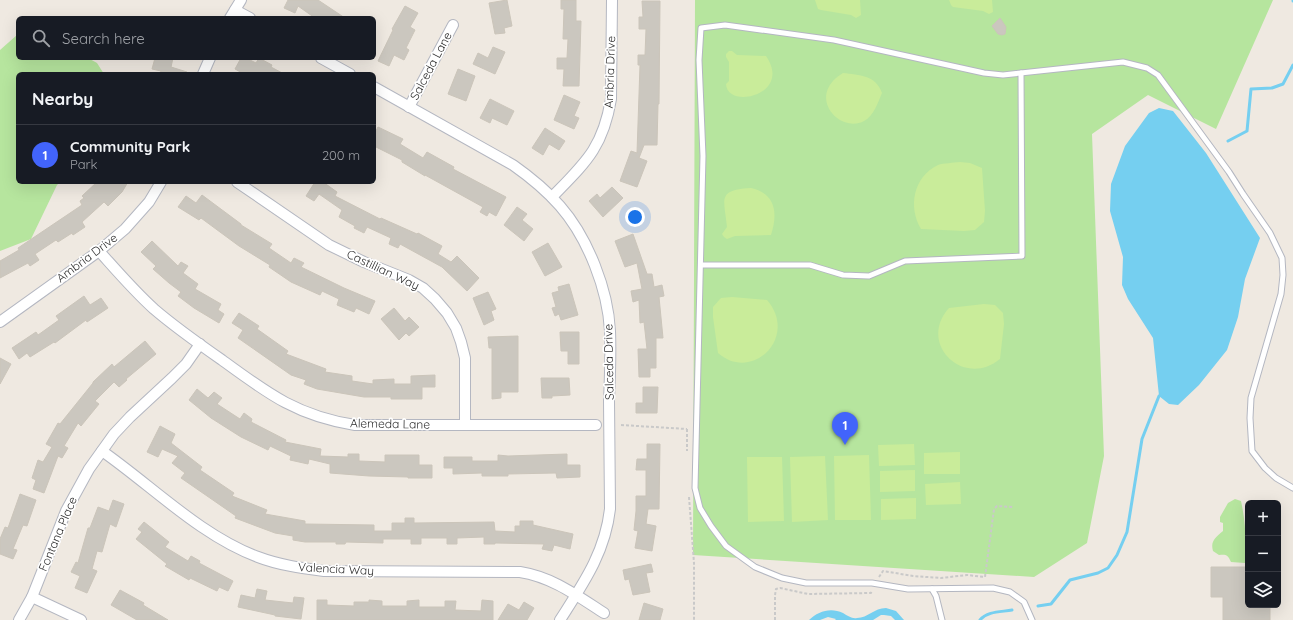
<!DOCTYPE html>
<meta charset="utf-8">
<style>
:root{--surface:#171b24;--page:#242831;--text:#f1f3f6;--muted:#9ea1a6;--line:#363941;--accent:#4264fb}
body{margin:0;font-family:Quicksand,sans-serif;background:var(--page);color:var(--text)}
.controls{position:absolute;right:12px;bottom:12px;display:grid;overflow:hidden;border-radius:6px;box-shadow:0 4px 16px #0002}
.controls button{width:36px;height:36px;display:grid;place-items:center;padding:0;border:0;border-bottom:1px solid var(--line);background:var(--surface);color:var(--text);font:20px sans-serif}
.you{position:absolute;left:635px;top:217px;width:14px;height:14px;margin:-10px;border:3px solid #fff;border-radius:50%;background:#1a73e8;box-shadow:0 0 0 6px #1a73e833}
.badge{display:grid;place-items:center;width:26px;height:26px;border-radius:50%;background:var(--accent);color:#fff;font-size:13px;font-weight:700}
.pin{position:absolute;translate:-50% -33px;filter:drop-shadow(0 1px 2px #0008)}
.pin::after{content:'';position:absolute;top:21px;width:14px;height:12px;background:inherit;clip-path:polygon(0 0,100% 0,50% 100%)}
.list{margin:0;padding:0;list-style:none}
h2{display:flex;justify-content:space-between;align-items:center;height:52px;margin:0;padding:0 16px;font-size:17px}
h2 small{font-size:13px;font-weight:400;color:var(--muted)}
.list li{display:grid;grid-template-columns:26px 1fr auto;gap:12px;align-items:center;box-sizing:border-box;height:60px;padding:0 16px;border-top:1px solid var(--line)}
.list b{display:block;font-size:15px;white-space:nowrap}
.list p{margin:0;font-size:13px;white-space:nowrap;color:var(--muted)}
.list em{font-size:13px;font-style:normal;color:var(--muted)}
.icon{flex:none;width:22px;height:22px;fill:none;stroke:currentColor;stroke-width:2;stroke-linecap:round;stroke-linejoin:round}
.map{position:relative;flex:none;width:1293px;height:620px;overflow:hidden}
.search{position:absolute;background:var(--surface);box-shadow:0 4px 16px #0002;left:16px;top:16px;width:360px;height:44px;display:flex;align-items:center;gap:10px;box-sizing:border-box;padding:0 14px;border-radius:6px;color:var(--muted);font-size:15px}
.panel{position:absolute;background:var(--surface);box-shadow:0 4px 16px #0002;left:16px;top:72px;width:360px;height:112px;border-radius:6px}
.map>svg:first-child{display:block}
</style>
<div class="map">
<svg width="1293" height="620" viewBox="0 0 1293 620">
<rect width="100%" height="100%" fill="#efe9e1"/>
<g fill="#b6e59e">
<polygon points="695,0 1273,0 1216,129 1148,95 1092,134 1104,456 1087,543 1034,577 693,555"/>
<polygon points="17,35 18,35 18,58 88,58 97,63 104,74 18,74 18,182 60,182 57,185 31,239 0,251 0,50"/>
<path d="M1235 499 1241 501C1246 524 1246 540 1245 563L1231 562C1228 555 1226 554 1219 555L1213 551C1210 541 1216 537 1223 531V523L1220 522V517L1228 503Z"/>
</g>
<g fill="#c9ec9a">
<polygon points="815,0 860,0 861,15 856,18 851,15 821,10 818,9"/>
<polygon points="949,0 992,0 993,12 989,14 983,11 953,7 951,5"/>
<path d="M729 51H732L737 55 766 56C793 95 727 110 726 84L729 81V62L726 57V54Z"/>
<path d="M843 73C859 75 876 75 882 93 878 102 874 116 864 121 840 134 805 96 843 73Z"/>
<path d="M960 162 970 163 982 168 985 211 984 222 975 230 964 231 921 229C908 207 913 177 938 165 944 163 953 163 960 162Z"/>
<path d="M751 188C776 194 778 213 771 235L735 236 727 239 724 237 722 234 727 227C724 198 717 190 751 188Z"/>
<path d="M732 297 767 300C799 337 752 383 718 353L713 317V307L721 298Z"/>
<path d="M984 304 995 305 1003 313 1004 324 1000 359C963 389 917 343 949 308Z"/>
<polygon points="914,444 915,465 879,466 878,445"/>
<polygon points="960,452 960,474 924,474 924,453"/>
<polygon points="869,455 871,520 835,520 834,456"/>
<polygon points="825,456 828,520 792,522 790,457"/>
<polygon points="747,457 782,457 784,521 748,522"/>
<polygon points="915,470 915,491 880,492 880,471"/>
<polygon points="960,482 961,504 926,505 925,484"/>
<polygon points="916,498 916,519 881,520 881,499"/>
</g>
<g fill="#75cff0">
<polygon points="1159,108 1173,111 1206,153 1260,238 1245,279 1238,317 1227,350 1199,385 1178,405 1169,404 1159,396 1153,338 1128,299 1122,285 1123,257 1110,211 1111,184 1125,146 1149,113"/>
<path d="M886 608 896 611 904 620H895L891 616 884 615H881L873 620H835L836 619 828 617 820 620H809C818 611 831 607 843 613 848 616 852 619 857 618 868 618 874 608 886 608Z"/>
</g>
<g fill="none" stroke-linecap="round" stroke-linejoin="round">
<g stroke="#75cff0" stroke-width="3">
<polyline points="1293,0 1293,1"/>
<polyline points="1228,141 1247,131 1251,89 1272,88 1283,84 1293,65"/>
<polyline points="1038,606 1051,604 1070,580 1098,573 1108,568 1117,555 1127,532 1142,439 1159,396"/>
<path d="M980 620C987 611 1002 612 1012 610"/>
</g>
</g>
<g fill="#cbc7bf" stroke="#cbc5ba">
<polygon points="288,0 318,0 345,18 315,18 298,6 295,13 284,8"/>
<polygon points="507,0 512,26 504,28 505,33 495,34 489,3"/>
<polygon points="561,0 576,0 576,21 581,21 579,86 563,86 564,69 557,69 557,58 567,58 568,39 563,39 564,9 561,9"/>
<polygon points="642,1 660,1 659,104 658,104 657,145 644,145 639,158 647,161 637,187 620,181 631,151 637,153 640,65 638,65 638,55 645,55 646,29 639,29 639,17 643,17"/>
<polygon points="405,6 418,13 410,27 415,30 406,48 409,50 404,60 394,55 389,66 378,61 393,30 392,29"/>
<polygon points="1000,18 1006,27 1005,34 1002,35 998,34 992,26"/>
<polygon points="493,47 505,52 495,74 473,64 478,53 488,58"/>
<polygon points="155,58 173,58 171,67 187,72 187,74 160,74 161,71 152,69"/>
<polygon points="241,58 246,58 256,63 259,58 272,65 271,67 284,74 244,74 235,69"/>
<polygon points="458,69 475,76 466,101 448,94"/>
<polygon points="564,95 580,102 574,116 579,118 574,129 554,120"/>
<polygon points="490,99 514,111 507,125 492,118 490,123 480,118"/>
<polygon points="378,127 403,139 400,144 423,158 427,152 454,167 453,169 506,197 496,216 489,212 487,216 480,212 483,207 425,175 425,176 402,162 402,160 374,146 374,135"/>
<polygon points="545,128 565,141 559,150 549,144 543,155 532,148"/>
<polygon points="97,182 128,182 122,192 108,206 104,202 82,222 85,227 73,235 72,233 58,242 56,240 35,254 39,260 30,266 28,263 0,278 0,261 19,250 18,248 82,205 80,201 84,198 82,196"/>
<polygon points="315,182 323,182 337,192 335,196 380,219 381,218 417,234 418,233 442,246 438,254 451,262 457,256 479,278 467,291 442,267 400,244 398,248 389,244 391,238 367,227 364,233 354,228 355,226 339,217 342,210 319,194 314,201 306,196"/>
<polygon points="612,187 623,198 603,217 589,201 597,194 600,198"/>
<polygon points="202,195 241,224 241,225 272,244 269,248 291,263 294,258 304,263 301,267 344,288 375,301 369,314 356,308 354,312 337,305 339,299 322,291 320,295 291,282 269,267 270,265 239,246 201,218 199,220 178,207 186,196 196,203"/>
<polygon points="517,207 527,214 522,220 533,229 524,241 504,225"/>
<polygon points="633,234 647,274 652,274 654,287 662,285 664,296 659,297 663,338 656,338 656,368 650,368 650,377 639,377 638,349 647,349 644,322 640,323 639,300 633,302 631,291 642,289 637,263 625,267 615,241"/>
<polygon points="152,241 178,266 181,262 188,266 183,273 198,284 195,289 221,304 218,310 224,314 219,323 194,308 178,296 181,292 169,283 153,269 156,266 141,252"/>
<polygon points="548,243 562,267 545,276 532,252"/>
<polygon points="569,284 578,315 561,320 559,314 555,316 552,308 556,307 552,293 559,291 558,287"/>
<polygon points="488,292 496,309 491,311 494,320 484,325 473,298"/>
<polygon points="84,296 90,305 101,298 108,308 87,322 86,320 55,343 54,342 30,357 27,353 19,359 12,348 36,332 38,335 59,320 56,316"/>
<polygon points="394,308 405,321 409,317 419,327 409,336 406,333 399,340 381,319"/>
<polygon points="239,313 259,326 257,329 288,351 286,354 326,369 325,372 352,376 352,381 373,384 373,380 394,379 394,384 411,384 411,376 435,375 435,387 422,387 422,399 391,399 391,397 364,397 317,389 304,384 306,380 291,375 238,338 243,330 232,323"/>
<polygon points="560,332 579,332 579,364 568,364 568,351 561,351"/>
<polygon points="518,336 518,392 501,392 501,398 492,399 492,348 489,348 488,337"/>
<polygon points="145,341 156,354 126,379 127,380 119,387 114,382 95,401 99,404 81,426 78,423 64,446 68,448 62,458 58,456 44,493 33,489 36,480 32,478 38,460 43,462 52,447 46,444 58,423 60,424 93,383 93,382 112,364 114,367"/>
<polygon points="0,358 11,364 0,384"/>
<polygon points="541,378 569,378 570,395 552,396 552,398 542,398"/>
<polygon points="643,387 658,387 657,413 636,413 636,403 643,403"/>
<polygon points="197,389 208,398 214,392 222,398 217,404 240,419 244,413 252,419 251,422 286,440 285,442 321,449 320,456 348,457 348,454 359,454 359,461 385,462 385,455 419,455 419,465 432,465 432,478 408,478 408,477 369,476 330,473 330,464 309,459 308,464 290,460 291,456 270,446 268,450 241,437 211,418 189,400"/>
<polygon points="160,426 175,434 171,443 202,467 200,470 234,493 232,496 267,510 265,514 305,521 305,524 374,525 374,531 392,531 392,523 405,523 405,518 414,518 414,523 494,522 495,531 515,532 515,526 520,526 520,521 533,521 533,525 573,534 570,549 554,545 552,551 542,549 544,544 495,543 495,544 484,544 484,537 457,538 457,544 447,544 447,538 421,538 421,544 411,544 411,539 383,539 383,543 346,542 345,544 336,544 336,542 305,542 293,540 293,536 275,533 235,518 236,516 181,478 185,473 172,463 178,456 162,449 158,457 147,452"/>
<polygon points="647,444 660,444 659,509 648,509 646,524 656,526 652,551 635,548 638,531 634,530 636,511 636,496 646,496 646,470 636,470 637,459 647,459"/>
<polygon points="567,454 567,465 580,465 580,477 557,478 556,473 508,474 508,476 482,476 482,473 453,474 453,468 444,468 444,457 472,457 472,461 498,461 498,455 508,456"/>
<polygon points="20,494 36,500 27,526 23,525 13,549 17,550 13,559 0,554 0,539 5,527 8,528"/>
<polygon points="113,500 124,504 116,527 110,524 102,552 97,551 92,569 97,571 87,593 75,588 80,576 71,572 76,562 78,563 88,528 90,528 98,507 109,511"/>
<polygon points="144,522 169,542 165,547 188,561 191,556 200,561 199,563 233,581 228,591 219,587 217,591 190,578 189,580 165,566 167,564 136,539 142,532 138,529"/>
<polygon points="651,564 653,572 646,573 650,592 633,595 629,579 625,580 623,570"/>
<polygon points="1211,567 1248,567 1248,605 1270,605 1270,620 1223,620 1223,597 1211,597"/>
<polygon points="257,589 267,591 265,600 293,603 294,597 304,598 301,619 275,616 275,615 238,607 241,595 255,598"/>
<polygon points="120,590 144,603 143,605 168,620 137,620 111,605"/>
<polygon points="317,600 327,600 327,605 354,606 354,602 369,602 369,600 382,601 382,606 407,606 407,601 419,600 419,607 445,607 445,601 456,601 455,610 481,611 482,600 493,601 493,620 317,620"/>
<polygon points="524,602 534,608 527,620 498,620 508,604 519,610"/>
<polygon points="644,603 663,609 660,620 639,620"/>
</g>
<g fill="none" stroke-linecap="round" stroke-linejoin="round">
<g stroke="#b4b7c1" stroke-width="7">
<g id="lane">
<polyline points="701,265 810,265 843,275 869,276 905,261 1022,256 1021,73"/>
<polyline points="932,589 936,596 942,620"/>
<polyline points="1032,620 1024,602 1010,592 993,588 908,589 872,583 806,583 782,578 755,567 726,546 711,526 700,508 695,488 703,156 699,60 701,28 725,25 834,40 984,73 1003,75 1123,62 1147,68 1158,75 1229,172 1243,194 1270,233 1282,258 1283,275 1281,294 1251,398 1250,418 1252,451 1265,468 1276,478 1293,488"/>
</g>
</g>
<g stroke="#b4b7c1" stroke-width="12">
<g id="street">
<polyline points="235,10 250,18"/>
<polyline points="230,18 241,0"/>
<polyline points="321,58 350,74"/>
<polyline points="203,74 210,58"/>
<path d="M374 87 513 165C530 177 546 190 560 206 588 238 608 290 610 331 611 354 610 378 609 401 609 437 610 473 610 509 605 553 583 584 560 620"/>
<polyline points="409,107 453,25"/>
<polyline points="237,182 329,245 364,262 409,280 423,288 435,299 447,313 456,328 461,342 465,358 465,425"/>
<path d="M552 197C585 163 603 148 611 99L612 0"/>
<path d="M99 251C117 271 134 291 154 309 175 327 199 344 222 360 267 393 297 416 355 425H596"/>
<polyline points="0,322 99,251 125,229 149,202 161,182"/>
<path d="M102 451C152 486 201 536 258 557 279 565 301 568 324 571L520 572C552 577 576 595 604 613"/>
<polyline points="32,597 81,620"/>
<polyline points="19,620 32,597 66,511 89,469 114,434 130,417 172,378 186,364 200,344"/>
</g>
</g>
<g stroke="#c9c9c9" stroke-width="2" stroke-dasharray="3 2" stroke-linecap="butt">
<polyline points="621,425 687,429"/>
<polyline points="687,429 687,451"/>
<polyline points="689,497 694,563 694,620"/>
<polyline points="879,577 883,571 913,576 941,578 967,575 985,577 994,509 997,506 1013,507"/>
<polyline points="775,620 775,595 776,589 780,588 808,594 871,593 872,590"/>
</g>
<use href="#lane" stroke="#fff" stroke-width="5"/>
<use href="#street" stroke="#fff" stroke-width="10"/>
</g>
<g text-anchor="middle" stroke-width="3.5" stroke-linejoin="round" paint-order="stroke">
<g font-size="12" fill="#2e2e2e" stroke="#fff">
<text transform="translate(431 66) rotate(-62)" y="4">Salceda Lane</text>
<text transform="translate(610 72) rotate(-88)" y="4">Ambria Drive</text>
<text transform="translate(87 258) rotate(-37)" y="4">Ambria Drive</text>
<text transform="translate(383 270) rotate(25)" y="4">Castillian Way</text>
<text transform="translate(609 362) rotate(-91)" y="4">Salceda Drive</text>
<text transform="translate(390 424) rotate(1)" y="4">Alemeda Lane</text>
<text transform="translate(58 534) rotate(-67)" y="4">Fontana Place</text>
<text transform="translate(336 569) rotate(3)" y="4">Valencia Way</text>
</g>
</g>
</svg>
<div class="controls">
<button>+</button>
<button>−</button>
<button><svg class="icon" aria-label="layers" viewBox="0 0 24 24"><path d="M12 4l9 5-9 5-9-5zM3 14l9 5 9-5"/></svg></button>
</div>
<div class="you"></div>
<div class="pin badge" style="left:845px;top:445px">1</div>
<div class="search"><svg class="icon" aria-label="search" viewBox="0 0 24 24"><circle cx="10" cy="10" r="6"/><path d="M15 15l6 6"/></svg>Search here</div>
<section class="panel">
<h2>Nearby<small></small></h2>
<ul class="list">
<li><span class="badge">1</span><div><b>Community Park</b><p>Park</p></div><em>200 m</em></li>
</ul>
</section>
</div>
